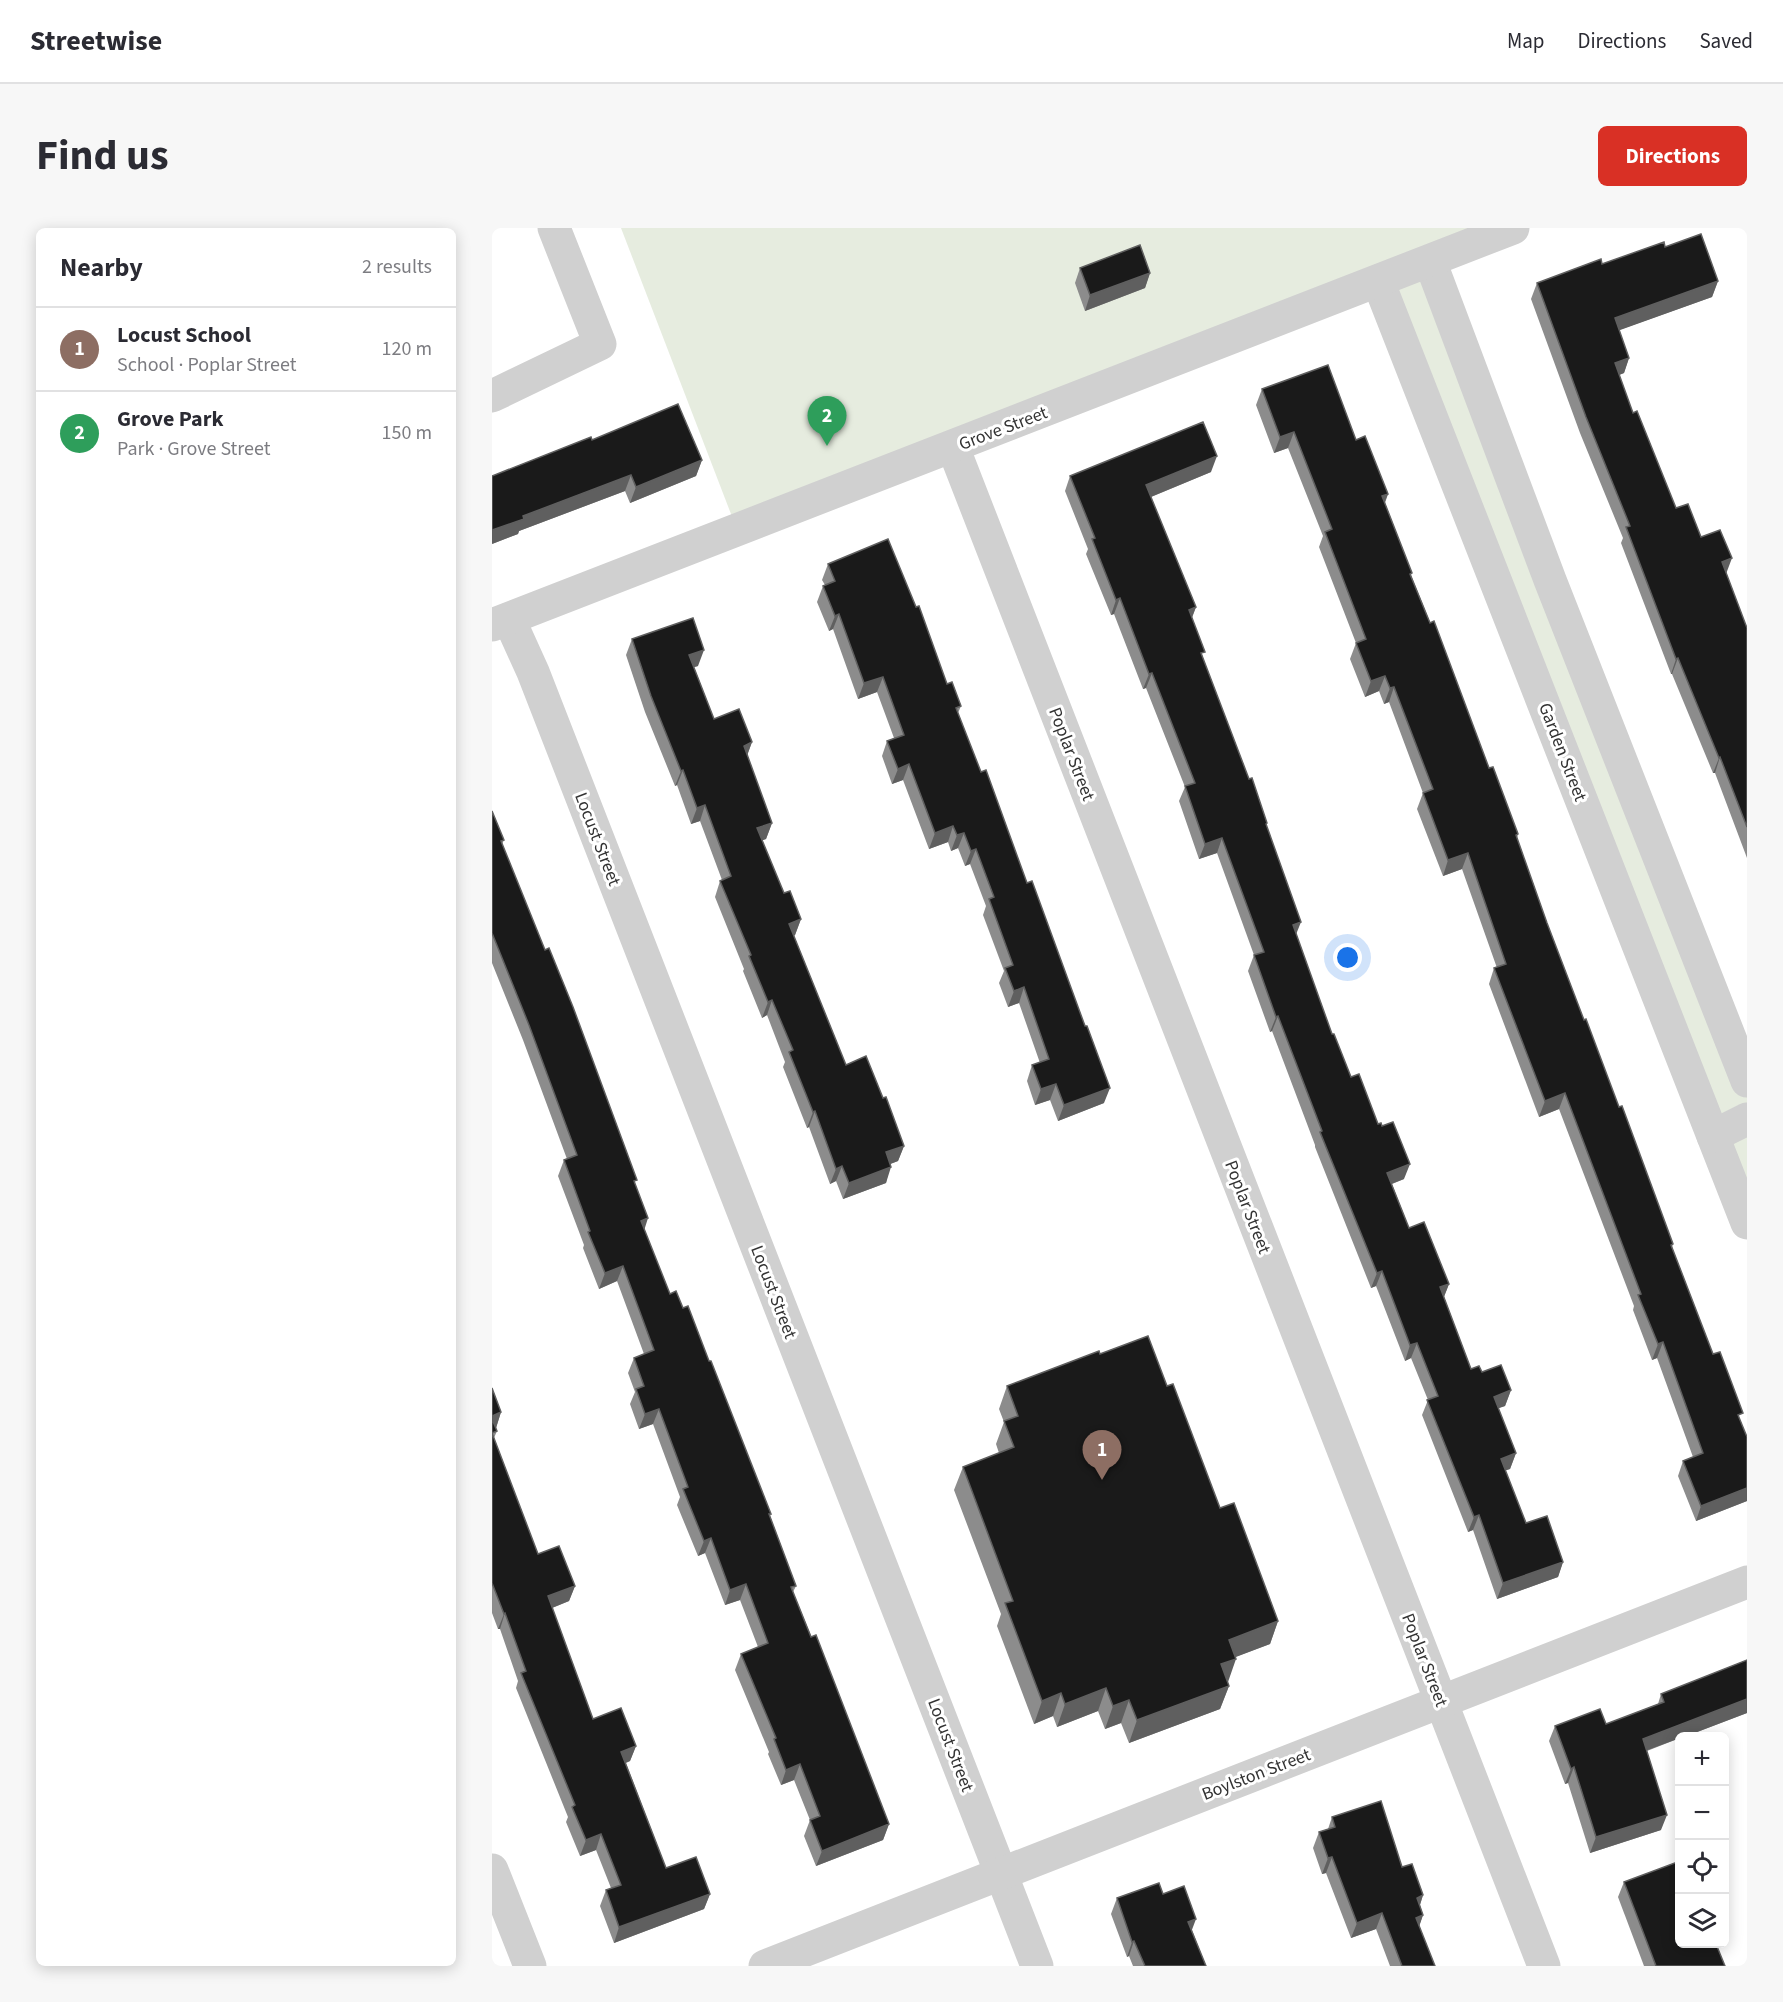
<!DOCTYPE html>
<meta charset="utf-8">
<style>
:root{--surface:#fff;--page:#f7f7f7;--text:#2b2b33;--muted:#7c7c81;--line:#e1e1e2;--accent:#d93025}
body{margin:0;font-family:"Source Sans 3",sans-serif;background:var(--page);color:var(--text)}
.controls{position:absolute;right:18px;bottom:18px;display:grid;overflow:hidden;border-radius:9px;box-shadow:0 3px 15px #0003}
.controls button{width:54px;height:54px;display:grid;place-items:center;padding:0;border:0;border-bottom:2px solid var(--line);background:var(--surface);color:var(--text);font:30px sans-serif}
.you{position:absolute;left:856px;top:730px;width:21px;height:21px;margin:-15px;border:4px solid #fff;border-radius:50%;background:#1a73e8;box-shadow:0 0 0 9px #1a73e833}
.badge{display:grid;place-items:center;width:39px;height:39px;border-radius:50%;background:var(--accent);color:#fff;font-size:20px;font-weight:700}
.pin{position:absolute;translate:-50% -50px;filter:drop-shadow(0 2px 3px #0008)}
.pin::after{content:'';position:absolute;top:32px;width:21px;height:18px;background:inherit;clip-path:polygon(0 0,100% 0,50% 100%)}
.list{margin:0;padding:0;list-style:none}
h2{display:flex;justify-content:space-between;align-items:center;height:78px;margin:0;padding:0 24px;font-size:26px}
h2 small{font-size:20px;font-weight:400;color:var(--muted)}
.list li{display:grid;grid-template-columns:39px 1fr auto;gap:18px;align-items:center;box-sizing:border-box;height:84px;padding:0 24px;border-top:2px solid var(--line)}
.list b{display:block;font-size:22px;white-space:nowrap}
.list p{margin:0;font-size:20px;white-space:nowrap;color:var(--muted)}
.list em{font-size:20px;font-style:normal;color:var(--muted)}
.icon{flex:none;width:33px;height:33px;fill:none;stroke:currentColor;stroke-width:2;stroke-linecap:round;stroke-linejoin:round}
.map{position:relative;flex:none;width:1255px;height:1738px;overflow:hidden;border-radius:9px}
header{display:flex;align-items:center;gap:36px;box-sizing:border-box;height:84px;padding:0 30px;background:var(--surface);border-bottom:2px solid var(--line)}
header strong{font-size:28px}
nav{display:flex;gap:33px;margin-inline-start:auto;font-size:21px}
.intro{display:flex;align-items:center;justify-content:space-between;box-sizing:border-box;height:144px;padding:0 36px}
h1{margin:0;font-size:42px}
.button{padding:15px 27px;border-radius:9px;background:var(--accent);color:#fff;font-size:21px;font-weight:700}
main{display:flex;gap:36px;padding:0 36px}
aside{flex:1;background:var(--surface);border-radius:9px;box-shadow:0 3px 15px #0003}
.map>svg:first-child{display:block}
</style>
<header>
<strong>Streetwise</strong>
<nav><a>Map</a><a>Directions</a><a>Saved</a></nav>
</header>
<div class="intro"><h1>Find us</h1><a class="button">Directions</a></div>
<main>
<aside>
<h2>Nearby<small>2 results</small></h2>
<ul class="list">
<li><span class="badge" style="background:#8d6e63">1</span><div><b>Locust School</b><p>School · Poplar Street</p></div><em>120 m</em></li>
<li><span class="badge" style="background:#2e9e5b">2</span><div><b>Grove Park</b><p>Park · Grove Street</p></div><em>150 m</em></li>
</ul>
</aside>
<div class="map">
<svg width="1255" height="1738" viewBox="0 0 1255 1738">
<rect width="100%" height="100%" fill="#fff"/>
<g fill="#e6ecdf">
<polygon points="129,0 1018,0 244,299"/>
<polygon points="936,39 1255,859 1255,980 893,56"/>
</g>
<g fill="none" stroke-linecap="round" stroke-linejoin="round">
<g stroke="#d0d0d0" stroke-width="33">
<polyline points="938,33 1058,352 1255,853"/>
<polyline points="886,53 1255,995"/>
<polyline points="0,168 108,116 62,0"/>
<polyline points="461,219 1052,1738"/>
<polyline points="17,391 41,444 545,1738"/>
<polyline points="0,397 1021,0"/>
<polyline points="1221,908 1255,891"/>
<polyline points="0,1642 38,1738"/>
<polyline points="273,1738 1255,1354"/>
</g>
</g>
<g fill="#8c8c8c">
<polygon points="1173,19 1226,53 1220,69 1127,102 1137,130 1132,145 1127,147 1141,185 1184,280 1209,309 1234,346 1255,400 1255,630 1223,545 1221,545 1180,446 1179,446 1129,315 1131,310 1088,205 1039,71 1045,55"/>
<polygon points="588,40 658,45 653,60 593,83 583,55"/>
<polygon points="770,161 864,212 896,266 893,275 920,345 919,347 997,540 1026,606 1025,610 1055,695 1092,792 1181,1016 1180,1019 1221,1126 1255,1209 1255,1273 1204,1293 1186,1248 1191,1233 1201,1229 1165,1130 1160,1132 1141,1082 1142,1078 1067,881 1047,889 997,756 1002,740 1005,740 970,641 951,648 925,581 931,565 897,474 892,476 887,463 873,469 858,431 864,415 827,319 831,308 796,220 782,225 764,177"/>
<polygon points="100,212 210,232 204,248 138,275 133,263 27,303 26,306 0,316"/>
<polygon points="719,244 659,269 704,379 700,390 711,430 757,551 775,595 774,597 804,707 840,806 859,849 886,896 912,951 900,956 917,1000 957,1056 952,1069 979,1141 990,1144 1019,1162 1013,1178 1006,1180 1024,1225 1018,1241 1013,1242 1034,1295 1071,1334 1066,1349 1005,1371 981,1302 976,1304 930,1187 936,1172 919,1130 913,1133 884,1058 879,1060 823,919 823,917 780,803 778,804 756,743 762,727 725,625 707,631 687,573 693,559 654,460 651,461 622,386 619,387 594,326 596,321 573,263 578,248"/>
<polygon points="336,336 455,456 469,478 466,485 612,875 566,893 558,872 543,877 535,853 540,837 548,835 527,775 516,779 507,755 512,743 491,687 494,678 478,636 473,638 466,620 459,623 456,614 437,621 411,552 400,556 390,528 395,513 402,510 385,464 366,471 341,401 337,403 325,374 331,358 333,357 330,352"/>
<polygon points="140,411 206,438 202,439 222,491 260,514 255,528 280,595 274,611 270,612 292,665 309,691 303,707 302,708 354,837 391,870 412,918 406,933 398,936 394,955 351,971 344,953 338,956 317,899 315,900 291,839 293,834 275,787 270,790 251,743 252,741 223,669 228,653 230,652 208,593 199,596 185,557 183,558 153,484 134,427"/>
<polygon points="0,583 12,612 10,616 143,956 152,1002 178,1066 191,1080 217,1133 279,1286 278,1288 304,1358 301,1364 397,1596 391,1612 324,1638 312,1608 318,1592 302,1552 289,1557 276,1526 277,1524 243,1442 249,1426 266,1419 248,1372 233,1377 213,1325 206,1328 185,1277 188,1269 161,1196 147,1201 138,1176 143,1164 136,1145 142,1130 152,1126 125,1053 107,1061 91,1020 92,1017 66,948 72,932 75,931 31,812 0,735"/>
<polygon points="608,1126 675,1158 728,1280 786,1393 778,1416 743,1429 735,1454 737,1458 728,1481 637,1515 629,1495 613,1501 606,1483 565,1499 561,1488 542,1496 505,1398 509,1386 462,1262 471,1239 507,1225 504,1216 512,1194 507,1181 515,1158"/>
<polygon points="0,1160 9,1184 4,1200 5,1203 2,1210 46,1326 83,1358 77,1373 60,1380 101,1491 144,1518 138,1533 134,1535 174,1640 218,1666 212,1681 122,1715 108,1678 114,1662 119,1660 104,1622 88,1628 74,1594 76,1589 24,1460 26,1453 8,1401 6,1401 0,1385"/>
<polygon points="1255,1432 1255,1485 1192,1509 1188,1509 1188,1510 1155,1523 1169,1602 1098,1625 1076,1555 1073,1556 1057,1513 1063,1498 1114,1496 1166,1476 1169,1466"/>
<polygon points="840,1589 910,1639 931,1667 928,1677 931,1687 927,1698 943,1738 898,1738 884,1701 859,1710 834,1645 830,1646 821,1620 827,1604 836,1601"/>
<polygon points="1132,1654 1233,1738 1152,1738 1126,1669"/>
<polygon points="671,1666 700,1702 714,1738 641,1738 637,1728 635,1729 619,1686 625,1670"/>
</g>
<g fill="#5f5f5f">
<polygon points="658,45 653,60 593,83 598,67"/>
<polygon points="1226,53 1220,69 1117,106 1123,90"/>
<polygon points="1137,130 1132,145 1117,151 1123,135"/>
<polygon points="802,204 796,220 782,225 788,209"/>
<polygon points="725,228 719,244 649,273 654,257"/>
<polygon points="210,232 204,248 138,275 144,259"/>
<polygon points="139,247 133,263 27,303 26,306 0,316 0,302 31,288"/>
<polygon points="896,266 890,281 890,268"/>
<polygon points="1240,330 1234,346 1230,334"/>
<polygon points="628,370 622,386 619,387 624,372"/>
<polygon points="704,379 698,394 697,382"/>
<polygon points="347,386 341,401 337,403 343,388"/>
<polygon points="212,422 206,438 192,442 197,427"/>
<polygon points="1186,430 1180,446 1179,446 1184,431"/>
<polygon points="660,445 654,460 651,461 657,446"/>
<polygon points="893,448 887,463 873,469 879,453"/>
<polygon points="391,449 385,464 366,471 372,455"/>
<polygon points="902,459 897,474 892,476 898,460"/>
<polygon points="260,514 254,530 252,518"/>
<polygon points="1228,529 1223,545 1221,545 1227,530"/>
<polygon points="417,536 411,552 400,556 406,541"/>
<polygon points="191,542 185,557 183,558 189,543"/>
<polygon points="213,577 208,593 199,596 205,580"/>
<polygon points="280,595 274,611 260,616 265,600"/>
<polygon points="461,598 456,614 437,621 443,605"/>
<polygon points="472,605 466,620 459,623 465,607"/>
<polygon points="730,610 725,625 707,631 713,616"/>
<polygon points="484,621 478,636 473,638 479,623"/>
<polygon points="976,625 970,641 951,648 956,632"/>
<polygon points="309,691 303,707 291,712 297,696"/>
<polygon points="809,694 803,709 801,697"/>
<polygon points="532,759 527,775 516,779 522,763"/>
<polygon points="280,772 275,787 270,790 276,774"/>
<polygon points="786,788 780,803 778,804 784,789"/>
<polygon points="564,856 558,872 543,877 549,861"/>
<polygon points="618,860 612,875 566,893 572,877"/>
<polygon points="1073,865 1067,881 1047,889 1053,873"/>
<polygon points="323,883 317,899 315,900 321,884"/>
<polygon points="412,918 406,933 388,940 394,924"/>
<polygon points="918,936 912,951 889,960 895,945"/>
<polygon points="350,938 344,953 338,956 344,941"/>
<polygon points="399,939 394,955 351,971 357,955"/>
<polygon points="156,990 151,1006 149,993"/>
<polygon points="131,1038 125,1053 107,1061 113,1045"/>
<polygon points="890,1043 884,1058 879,1060 885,1045"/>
<polygon points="957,1056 951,1071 948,1059"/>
<polygon points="1171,1114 1165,1130 1160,1132 1166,1116"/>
<polygon points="925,1115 919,1130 913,1133 918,1117"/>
<polygon points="1019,1162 1013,1178 996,1184 1002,1169"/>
<polygon points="167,1181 161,1196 147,1201 153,1186"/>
<polygon points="9,1184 4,1200 0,1202 0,1188"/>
<polygon points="1024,1225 1018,1241 1003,1246 1009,1231"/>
<polygon points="1255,1260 1255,1273 1204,1293 1209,1278"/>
<polygon points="987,1287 981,1302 976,1304 982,1289"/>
<polygon points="219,1310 213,1325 206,1328 212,1313"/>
<polygon points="1071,1334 1066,1349 1005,1371 1011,1355"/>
<polygon points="254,1356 248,1372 233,1377 238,1362"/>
<polygon points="83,1358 77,1373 50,1384 56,1368"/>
<polygon points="13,1385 8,1401 6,1401 12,1386"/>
<polygon points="786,1393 778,1416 728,1435 737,1412"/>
<polygon points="744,1431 736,1454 729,1436"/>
<polygon points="737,1458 728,1481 637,1515 645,1492"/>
<polygon points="614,1460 606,1483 565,1499 573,1476"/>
<polygon points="569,1465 561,1488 542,1496 550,1473"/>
<polygon points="1255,1471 1255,1485 1192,1509 1188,1509 1188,1510 1145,1526 1151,1511"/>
<polygon points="637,1472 629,1495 613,1501 621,1478"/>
<polygon points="144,1518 138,1533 123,1539 129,1524"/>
<polygon points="308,1536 302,1552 289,1557 294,1542"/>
<polygon points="1082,1539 1076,1555 1073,1556 1079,1541"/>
<polygon points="1175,1587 1169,1602 1098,1625 1104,1609"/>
<polygon points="397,1596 391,1612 324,1638 330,1623"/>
<polygon points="109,1606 104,1622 88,1628 94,1612"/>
<polygon points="840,1629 834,1645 830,1646 836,1630"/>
<polygon points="218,1666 212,1681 122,1715 127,1699"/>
<polygon points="931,1667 926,1683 925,1670"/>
<polygon points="890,1685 884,1701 859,1710 865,1695"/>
<polygon points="931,1687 926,1702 924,1690"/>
<polygon points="704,1691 698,1707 696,1694"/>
<polygon points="642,1713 637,1728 635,1729 640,1714"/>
</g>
<g fill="#1a1a1a" stroke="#5f5f5f" stroke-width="1.5">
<polygon points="1209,6 1226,53 1123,90 1137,130 1123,135 1141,185 1145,183 1184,280 1196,276 1209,309 1228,302 1240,330 1230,334 1255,400 1255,599 1228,529 1227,530 1186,430 1184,431 1134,299 1138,298 1094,189 1045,55 1109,31 1110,36 1172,14 1173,19"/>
<polygon points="648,17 658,45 598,67 588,40"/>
<polygon points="836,137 864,212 873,208 896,266 890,268 920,345 918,346 938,395 942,393 997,540 1001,539 1026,606 1024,607 1055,695 1092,792 1094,791 1127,879 1130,878 1181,1016 1179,1017 1221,1126 1228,1124 1251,1185 1246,1187 1255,1209 1255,1260 1209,1278 1191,1233 1211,1225 1171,1114 1166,1116 1146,1067 1149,1066 1073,865 1053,873 1002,740 1014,736 976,625 956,632 931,565 941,561 902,459 898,460 893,448 879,453 864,415 874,411 833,304 840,301 802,204 788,209 770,161"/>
<polygon points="186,176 210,232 144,259 139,247 31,288 32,291 0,302 0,248 99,209 100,212"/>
<polygon points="711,194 725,228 654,257 704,379 697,382 713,424 709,425 757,551 760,550 775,595 774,596 809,694 801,697 840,806 842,806 859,849 867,846 886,896 889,895 890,898 901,894 918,936 895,945 917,1000 932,994 957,1056 948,1059 979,1141 987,1138 990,1144 1009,1137 1019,1162 1002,1169 1024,1225 1009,1231 1034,1295 1055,1288 1071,1334 1011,1355 987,1287 982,1289 935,1172 946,1168 925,1115 918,1117 890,1043 885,1045 828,904 830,903 786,788 784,789 762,727 772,724 730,610 713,616 693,558 703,555 660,445 657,446 628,370 624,372 600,311 603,310 578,248"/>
<polygon points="396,311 424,379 427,378 455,456 460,454 469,478 464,480 489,544 494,542 535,655 540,653 593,798 595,798 618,860 572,877 564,856 549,861 540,837 557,831 532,759 522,763 513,740 521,737 497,671 502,669 484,621 479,623 472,605 465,607 461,598 443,605 417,536 406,541 395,513 412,507 391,449 372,455 347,386 343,388 331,358 343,353 336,336"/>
<polygon points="201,390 212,422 197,427 222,491 247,481 260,514 252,518 280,595 265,600 292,665 298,663 309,691 297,696 354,837 374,828 391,870 394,869 412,918 394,924 399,939 357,955 350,938 344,941 323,883 321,884 297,824 301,822 280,772 276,774 257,728 259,727 228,653 239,648 213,577 205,580 191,542 189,543 159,468 140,411"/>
<polygon points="0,583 12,612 9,613 53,722 57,720 81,779 145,952 142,953 156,990 149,993 178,1066 184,1063 191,1080 196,1078 217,1133 219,1133 279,1286 277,1286 304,1358 299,1359 319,1409 324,1407 397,1596 330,1623 318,1592 328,1588 308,1536 294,1542 282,1511 284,1510 249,1426 276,1415 254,1356 238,1362 219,1310 212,1313 191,1261 196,1259 167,1181 153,1186 144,1161 152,1158 142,1130 162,1122 131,1038 113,1045 96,1004 98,1003 72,932 85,927 37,797 0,705"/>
<polygon points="656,1108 675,1158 681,1156 728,1280 742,1275 786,1393 737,1412 744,1431 729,1436 737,1458 645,1492 637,1472 621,1478 614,1460 573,1476 569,1465 550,1473 513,1375 521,1373 471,1239 522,1219 512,1193 526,1188 515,1158 607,1123 608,1126"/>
<polygon points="0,1160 9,1184 0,1188"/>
<polygon points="0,1191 5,1203 0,1205 46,1326 67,1318 83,1358 56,1368 101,1491 129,1480 144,1518 129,1524 174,1640 204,1629 218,1666 127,1699 114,1662 129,1657 109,1606 94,1612 80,1579 83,1577 29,1445 34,1443 13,1385 12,1386 0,1355"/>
<polygon points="1255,1432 1255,1471 1151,1511 1175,1587 1104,1609 1082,1539 1079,1541 1063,1498 1108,1481 1114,1496 1172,1474 1169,1466"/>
<polygon points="889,1573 910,1639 920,1636 931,1667 925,1670 931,1687 924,1690 943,1738 910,1738 890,1685 865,1695 840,1629 836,1630 827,1604 843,1599 840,1589"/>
<polygon points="1188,1633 1188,1716 1224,1716 1233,1738 1164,1738 1132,1654"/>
<polygon points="667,1655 671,1666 692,1658 704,1691 696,1694 714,1738 653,1738 642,1713 640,1714 625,1670"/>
</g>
<g text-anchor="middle" stroke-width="6" stroke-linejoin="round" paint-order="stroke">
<g font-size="18" fill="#333" stroke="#fff">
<text transform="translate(511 200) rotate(-21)" y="6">Grove Street</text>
<text transform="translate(1071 524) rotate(69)" y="6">Garden Street</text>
<text transform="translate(580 526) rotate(69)" y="6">Poplar Street</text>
<text transform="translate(106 611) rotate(69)" y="6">Locust Street</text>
<text transform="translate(756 979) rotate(69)" y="6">Poplar Street</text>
<text transform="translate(282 1064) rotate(69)" y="6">Locust Street</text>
<text transform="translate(933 1432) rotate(69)" y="6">Poplar Street</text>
<text transform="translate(459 1517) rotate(69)" y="6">Locust Street</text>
<text transform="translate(764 1546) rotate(-21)" y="6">Boylston Street</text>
</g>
</g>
</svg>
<div class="controls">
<button>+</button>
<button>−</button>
<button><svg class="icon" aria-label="locate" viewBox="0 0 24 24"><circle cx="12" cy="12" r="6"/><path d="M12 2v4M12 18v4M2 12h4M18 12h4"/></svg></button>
<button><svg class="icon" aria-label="layers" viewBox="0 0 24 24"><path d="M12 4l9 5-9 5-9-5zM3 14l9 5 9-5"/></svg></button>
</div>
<div class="you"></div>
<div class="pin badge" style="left:610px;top:1252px;background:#8d6e63">1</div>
<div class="pin badge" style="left:335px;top:218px;background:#2e9e5b">2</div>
</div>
</main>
